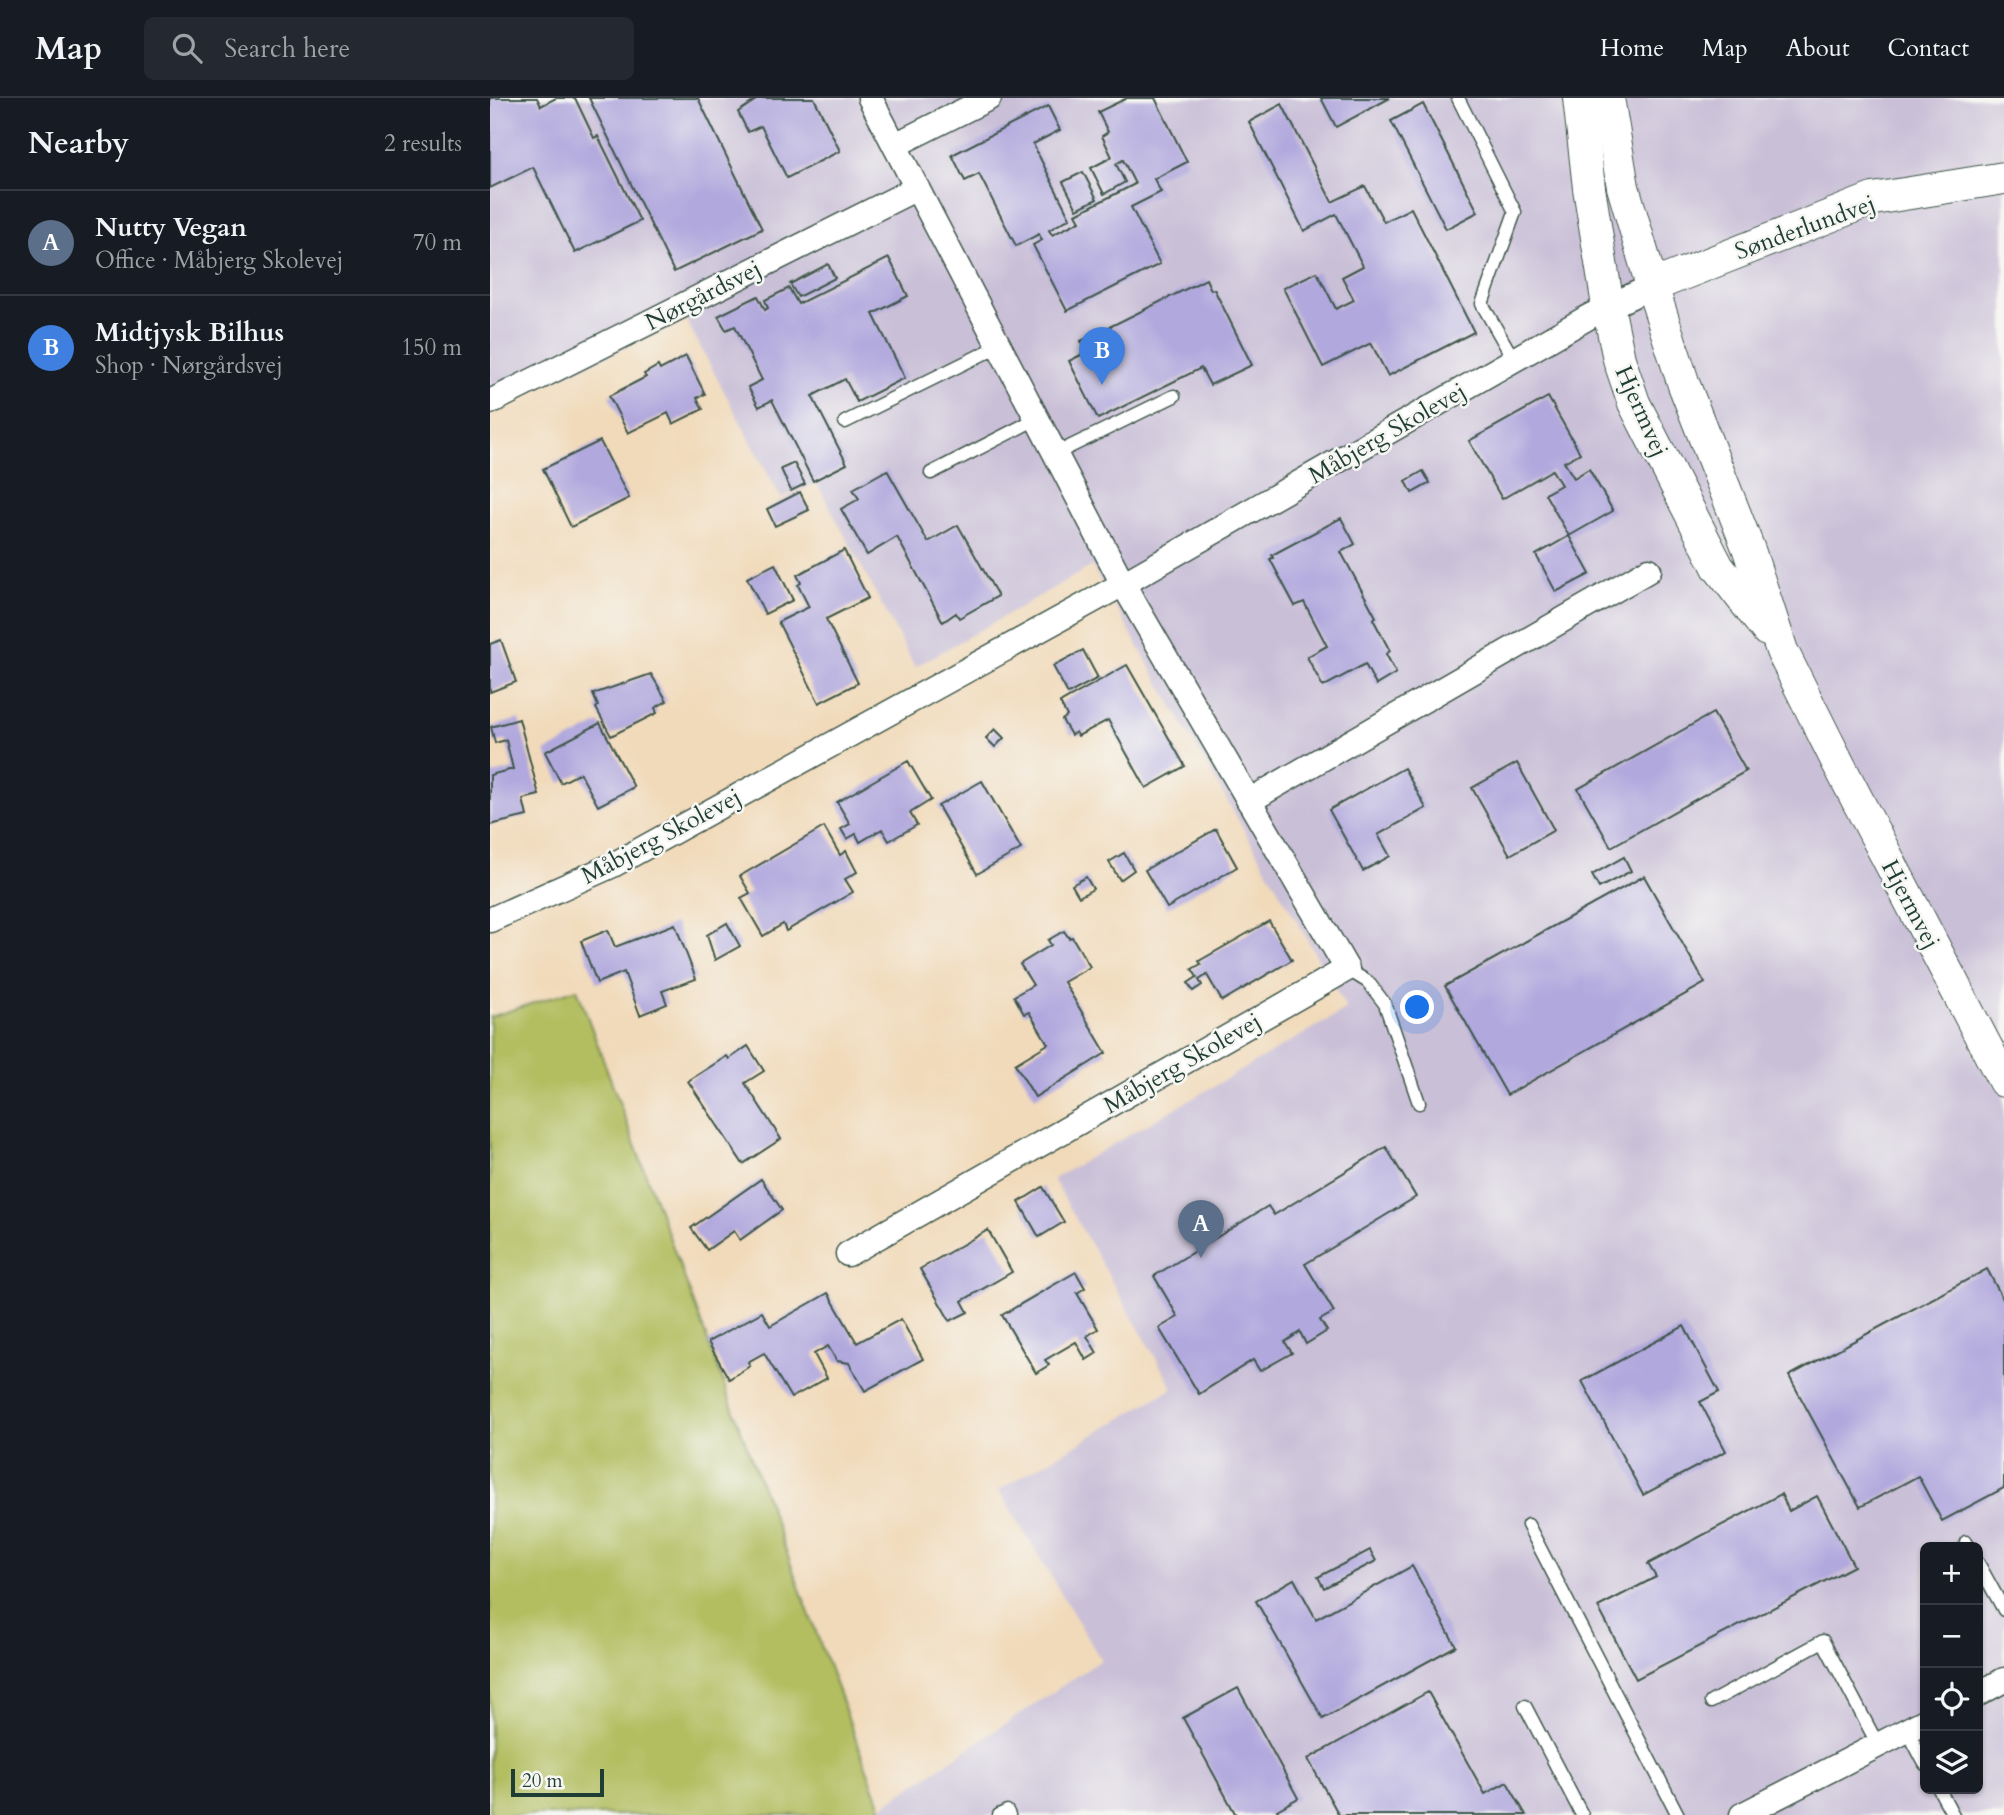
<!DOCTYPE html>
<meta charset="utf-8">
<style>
:root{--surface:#171b24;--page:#242831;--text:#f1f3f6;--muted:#9ea1a6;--line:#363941;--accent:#1f6fb2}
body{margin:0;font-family:Cardo,serif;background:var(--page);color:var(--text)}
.controls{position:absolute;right:21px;bottom:21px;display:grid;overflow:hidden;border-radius:10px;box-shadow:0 2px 5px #0004}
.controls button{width:63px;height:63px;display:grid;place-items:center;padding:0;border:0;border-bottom:2px solid var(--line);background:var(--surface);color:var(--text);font:35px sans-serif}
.scale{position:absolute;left:21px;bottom:18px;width:93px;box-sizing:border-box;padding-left:7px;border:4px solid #1f3d34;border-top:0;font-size:19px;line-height:24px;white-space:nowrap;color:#1f3d34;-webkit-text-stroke:5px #f6f6f2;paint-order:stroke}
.you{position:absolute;left:928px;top:910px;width:24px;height:24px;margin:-18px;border:5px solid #fff;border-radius:50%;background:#1a73e8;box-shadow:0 0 0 10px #1a73e833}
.badge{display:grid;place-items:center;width:46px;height:46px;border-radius:50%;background:var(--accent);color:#fff;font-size:23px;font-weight:700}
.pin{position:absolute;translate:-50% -58px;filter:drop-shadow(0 2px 4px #0008)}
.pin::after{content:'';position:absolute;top:37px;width:24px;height:21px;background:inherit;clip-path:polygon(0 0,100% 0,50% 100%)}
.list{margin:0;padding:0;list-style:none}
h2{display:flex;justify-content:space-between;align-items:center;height:91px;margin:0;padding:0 28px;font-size:30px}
h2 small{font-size:23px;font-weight:400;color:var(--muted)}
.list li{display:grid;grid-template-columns:46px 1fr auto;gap:21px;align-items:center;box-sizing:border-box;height:105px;padding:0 28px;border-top:2px solid var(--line)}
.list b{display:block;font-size:26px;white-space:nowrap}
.list p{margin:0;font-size:23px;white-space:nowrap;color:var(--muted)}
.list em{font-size:23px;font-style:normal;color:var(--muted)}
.icon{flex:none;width:38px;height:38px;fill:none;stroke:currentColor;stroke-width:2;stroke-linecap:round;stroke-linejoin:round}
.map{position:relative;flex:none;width:1514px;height:1717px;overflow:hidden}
header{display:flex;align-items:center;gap:42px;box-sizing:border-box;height:98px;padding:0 35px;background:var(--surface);border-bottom:2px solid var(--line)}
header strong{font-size:33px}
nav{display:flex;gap:38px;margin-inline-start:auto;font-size:24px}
.search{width:490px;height:63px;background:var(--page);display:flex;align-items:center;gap:18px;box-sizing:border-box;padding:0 24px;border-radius:10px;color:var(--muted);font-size:26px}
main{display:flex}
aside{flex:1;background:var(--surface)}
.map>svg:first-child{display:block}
</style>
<header>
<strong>Map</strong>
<div class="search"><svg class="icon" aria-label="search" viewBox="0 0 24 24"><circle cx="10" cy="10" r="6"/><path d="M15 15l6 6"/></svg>Search here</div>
<nav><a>Home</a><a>Map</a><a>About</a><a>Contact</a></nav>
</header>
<main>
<aside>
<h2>Nearby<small>2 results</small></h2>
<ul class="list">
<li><span class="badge" style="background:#5c6f8a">A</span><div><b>Nutty Vegan</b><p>Office · Måbjerg Skolevej</p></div><em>70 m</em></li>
<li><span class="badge" style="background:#3f7fe0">B</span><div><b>Midtjysk Bilhus</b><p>Shop · Nørgårdsvej</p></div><em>150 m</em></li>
</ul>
</aside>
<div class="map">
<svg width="1514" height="1717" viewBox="0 0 1514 1717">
<rect width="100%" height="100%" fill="#f6f6f2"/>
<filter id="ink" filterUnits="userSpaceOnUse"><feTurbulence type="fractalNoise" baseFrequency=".0143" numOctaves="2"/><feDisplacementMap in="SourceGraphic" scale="14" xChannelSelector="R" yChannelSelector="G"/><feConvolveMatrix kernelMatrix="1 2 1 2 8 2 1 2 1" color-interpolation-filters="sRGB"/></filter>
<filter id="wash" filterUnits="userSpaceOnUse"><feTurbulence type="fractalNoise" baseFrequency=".00686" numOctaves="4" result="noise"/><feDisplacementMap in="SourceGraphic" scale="28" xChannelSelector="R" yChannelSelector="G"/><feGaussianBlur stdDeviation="1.57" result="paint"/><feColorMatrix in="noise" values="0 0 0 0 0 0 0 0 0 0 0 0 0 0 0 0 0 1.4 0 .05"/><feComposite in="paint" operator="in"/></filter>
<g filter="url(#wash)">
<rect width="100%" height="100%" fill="#f1daba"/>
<path fill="#c9bfd7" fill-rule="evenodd" d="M0 0H1514V1717H379L611 1562 509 1392 683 1290 563 1081 857 911 602 468 425 569 327 385 291 400 196 222 0 311ZM1435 1449H1488V1691H1435Z"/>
<polygon fill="#b2be60" stroke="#687e4a" stroke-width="2" points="87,891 391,1709 379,1717 0,1717 0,919"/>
<g id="blocks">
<g fill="#b1a8dd">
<polygon points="0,0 47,0 51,8 66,0 85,0 104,40 108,38 150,123 85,155 43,69 0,90"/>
<polygon points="99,0 208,0 272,131 184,174"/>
<polygon points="269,0 324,0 350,53 297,80 271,28 258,34 248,14"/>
<polygon points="637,0 665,0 697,64 664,81 671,94 641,109 670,166 577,213 543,147 552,142 549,136 526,148 489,76 475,83 462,57 558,8 570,32 543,46 580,120 559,132 562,137 590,123 586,116 645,86 633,62 626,66 635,84 614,96 601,70 622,59 612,38 618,34 608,14"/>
<polygon points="831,0 900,0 846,29"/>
<polygon points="792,6 842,104 875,88 894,124 921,110 984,234 898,278 881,245 833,269 793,190 827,174 846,211 864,202 852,179 873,168 846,116 814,133 759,24"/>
<polygon points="933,6 988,114 956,131 901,23"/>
<polygon points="593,74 607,101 587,111 573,84"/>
<polygon points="399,160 418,198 383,216 415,280 367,304 355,281 322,298 357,366 323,383 282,302 269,309 258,289 272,282 245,228 236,232 228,218 268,198 275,212 278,210 275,202 299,190 308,206"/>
<polygon points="338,166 345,180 308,199 300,186"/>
<polygon points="716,181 721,192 724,191 762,267 720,287 711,270 608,321 579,263 597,254 591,243"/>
<polygon points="196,258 215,296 207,300 213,311 183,326 178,315 138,335 119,298 156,279 154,276 168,268 170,272"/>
<polygon points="1058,299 1090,355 1074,364 1084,380 1099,371 1123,413 1079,438 1055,396 1071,387 1062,372 1012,401 979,343"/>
<polygon points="110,343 139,400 81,429 53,371"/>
<polygon points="304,365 315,386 301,393 291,371"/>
<polygon points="397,372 438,444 468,427 508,498 469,520 466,515 453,524 407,439 377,457 351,411 369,401 363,391"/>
<polygon points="933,373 940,385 922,395 916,383"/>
<polygon points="310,394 319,412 285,428 277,411"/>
<polygon points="851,420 865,446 851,454 886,519 883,521 900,553 896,556 906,575 886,587 875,566 833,589 817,559 837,548 814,504 805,508 780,461 783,460 782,457"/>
<polygon points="1079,438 1100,476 1066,494 1046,457"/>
<polygon points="354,452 378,500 336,521 368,585 329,605 288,524 319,509 308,487 311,485 307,477"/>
<polygon points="285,466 303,502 275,516 257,480"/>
<polygon points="11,542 26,584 0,594 0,546"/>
<polygon points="593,552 608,580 578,596 563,568"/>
<polygon points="637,567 695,668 656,690 618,622 588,638 586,634 581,637 572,622 577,618 570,605"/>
<polygon points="161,576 177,603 165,610 167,615 121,638 106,610 108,608 103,596"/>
<polygon points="1223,615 1256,673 1121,749 1088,691"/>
<polygon points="29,621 49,697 33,701 37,718 0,727 0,677 23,671 16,642 5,645 1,629"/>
<polygon points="110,625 144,689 108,708 90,675 71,685 55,654"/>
<polygon points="505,631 514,640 505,649 496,640"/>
<polygon points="418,663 441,702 420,715 427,727 399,743 392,731 370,744 366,736 357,741 351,731 360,726 347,704"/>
<polygon points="1027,665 1064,732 1020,757 982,690"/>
<polygon points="914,670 936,710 888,737 900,758 873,773 839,712"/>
<polygon points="492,683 531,751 487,776 448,708"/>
<polygon points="334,729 350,757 356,753 367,774 355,781 363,794 296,833 293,826 273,838 251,800 260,795 250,778"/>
<polygon points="726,731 747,769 677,810 655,772"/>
<polygon points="634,755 644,772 630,782 619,764"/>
<polygon points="1134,759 1141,773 1109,790 1102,777"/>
<polygon points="1154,778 1215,885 1017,997 955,888"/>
<polygon points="596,779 603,791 589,799 582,787"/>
<polygon points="779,823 802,862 732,903 717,877 709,882 712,887 703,893 698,885 707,879 702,871 711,866 709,863"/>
<polygon points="237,825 250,848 225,862 217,837"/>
<polygon points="185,826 206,881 172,893 177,906 150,917 134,874 107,885 91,843 118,832 125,849"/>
<polygon points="574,833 579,840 582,839 600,869 574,884 616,955 545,999 525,966 558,946 539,914 534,916 524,898 543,887 530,866 561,847 558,842"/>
<polygon points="258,948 274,973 255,985 291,1041 253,1066 198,983 237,958 239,961"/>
<polygon points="896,1049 926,1099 815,1166 844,1214 830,1222 837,1233 816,1246 810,1234 795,1244 802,1255 770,1273 763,1262 709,1296 669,1230 688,1219 664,1178 778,1108 784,1117"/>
<polygon points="271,1081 292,1112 250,1142 244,1133 217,1152 201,1130"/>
<polygon points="553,1089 574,1124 549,1139 529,1104"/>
<polygon points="498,1132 522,1174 472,1203 478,1214 460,1223 430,1171"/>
<polygon points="1497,1171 1514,1203 1514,1390 1452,1423 1428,1378 1370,1409 1299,1278"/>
<polygon points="586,1174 595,1190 587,1195 608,1231 597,1238 607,1255 596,1262 586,1244 555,1262 559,1267 546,1275 512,1217"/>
<polygon points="338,1195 367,1245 411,1221 433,1261 375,1293 359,1265 347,1263 338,1248 324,1256 337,1280 301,1300 274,1255 258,1264 260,1268 239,1281 218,1244 272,1214 280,1228"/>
<polygon points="1194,1228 1229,1294 1210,1304 1236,1353 1153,1397 1092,1283"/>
<polygon points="1291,1396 1299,1413 1327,1398 1364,1468 1146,1581 1108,1509 1166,1479 1158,1466"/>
<polygon points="880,1452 886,1463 834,1490 828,1479"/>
<polygon points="922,1468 966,1548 833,1621 766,1503 804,1481 826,1521"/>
<polygon points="748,1590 808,1700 787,1712 790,1717 746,1717 693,1620"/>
<polygon points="938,1594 995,1696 1017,1684 1036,1717 849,1717 818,1661"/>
</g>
</g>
</g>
<g filter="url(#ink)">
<use href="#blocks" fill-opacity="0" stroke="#3e5548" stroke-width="2"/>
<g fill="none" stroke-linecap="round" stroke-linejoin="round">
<g stroke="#3e5548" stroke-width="15">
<g id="service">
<polyline points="968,0 1025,114 992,206 1024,262"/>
<polyline points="355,324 509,248"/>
<polyline points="565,356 684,298"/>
<polyline points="441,375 546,321"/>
<polyline points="857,871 878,884 895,906 929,1005"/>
<polyline points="1038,1427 1188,1717"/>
<polyline points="1476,1444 1479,1449"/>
<polyline points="1488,1465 1514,1512"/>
<polyline points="1221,1604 1333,1543 1388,1647"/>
<polyline points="1035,1608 1092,1717"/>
<polyline points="1417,1632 1435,1666"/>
<polyline points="1449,1691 1463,1717"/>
<polyline points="509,1717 517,1713 519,1717"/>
</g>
</g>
<g stroke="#3e5548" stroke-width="27">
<g id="minor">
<polyline points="405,47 499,0"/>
<polyline points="0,304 427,90"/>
<polyline points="759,703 1159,472"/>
<polyline points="0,822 123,767 633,486 1102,217 1162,188"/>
<polyline points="358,1156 857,871 633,486 380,0"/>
<polyline points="1488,1596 1514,1582"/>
<polyline points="1252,1717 1435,1623"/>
</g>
</g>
<g stroke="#3e5548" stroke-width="34">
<g id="tertiary">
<polyline points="1089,0 1099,90 1118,208 1129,261 1144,305 1228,469 1277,532"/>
<polyline points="1118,0 1133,89 1162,188 1194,287 1259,452 1292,553 1348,665 1514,983"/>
<polyline points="1162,188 1383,101 1514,80"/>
</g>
</g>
<use href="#service" stroke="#fff" stroke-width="12"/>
<use href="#minor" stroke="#fff" stroke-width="24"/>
<use href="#tertiary" stroke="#fff" stroke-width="32"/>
</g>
</g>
<g text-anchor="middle" stroke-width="5" stroke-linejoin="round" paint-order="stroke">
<g font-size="24" fill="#1f3d34" stroke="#f6f6f2">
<text transform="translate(1315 129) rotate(-20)" y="8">Sønderlundvej</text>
<text transform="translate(213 197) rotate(-27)" y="8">Nørgårdsvej</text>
<text transform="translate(1152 313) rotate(66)" y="8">Hjermvej</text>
<text transform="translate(897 335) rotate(-30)" y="8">Måbjerg Skolevej</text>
<text transform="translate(171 738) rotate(-28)" y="8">Måbjerg Skolevej</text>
<text transform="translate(1421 806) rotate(62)" y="8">Hjermvej</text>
<text transform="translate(692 965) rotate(-30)" y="8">Måbjerg Skolevej</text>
</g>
</g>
</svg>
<div class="controls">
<button>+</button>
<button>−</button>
<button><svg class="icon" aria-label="locate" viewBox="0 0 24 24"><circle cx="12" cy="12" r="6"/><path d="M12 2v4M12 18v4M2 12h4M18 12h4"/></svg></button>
<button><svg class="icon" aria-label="layers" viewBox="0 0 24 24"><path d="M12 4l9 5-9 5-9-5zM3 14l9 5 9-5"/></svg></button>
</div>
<div class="scale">20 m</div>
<div class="you"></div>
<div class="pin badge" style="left:711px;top:1160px;background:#5c6f8a">A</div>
<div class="pin badge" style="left:612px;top:287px;background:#3f7fe0">B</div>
</div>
</main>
